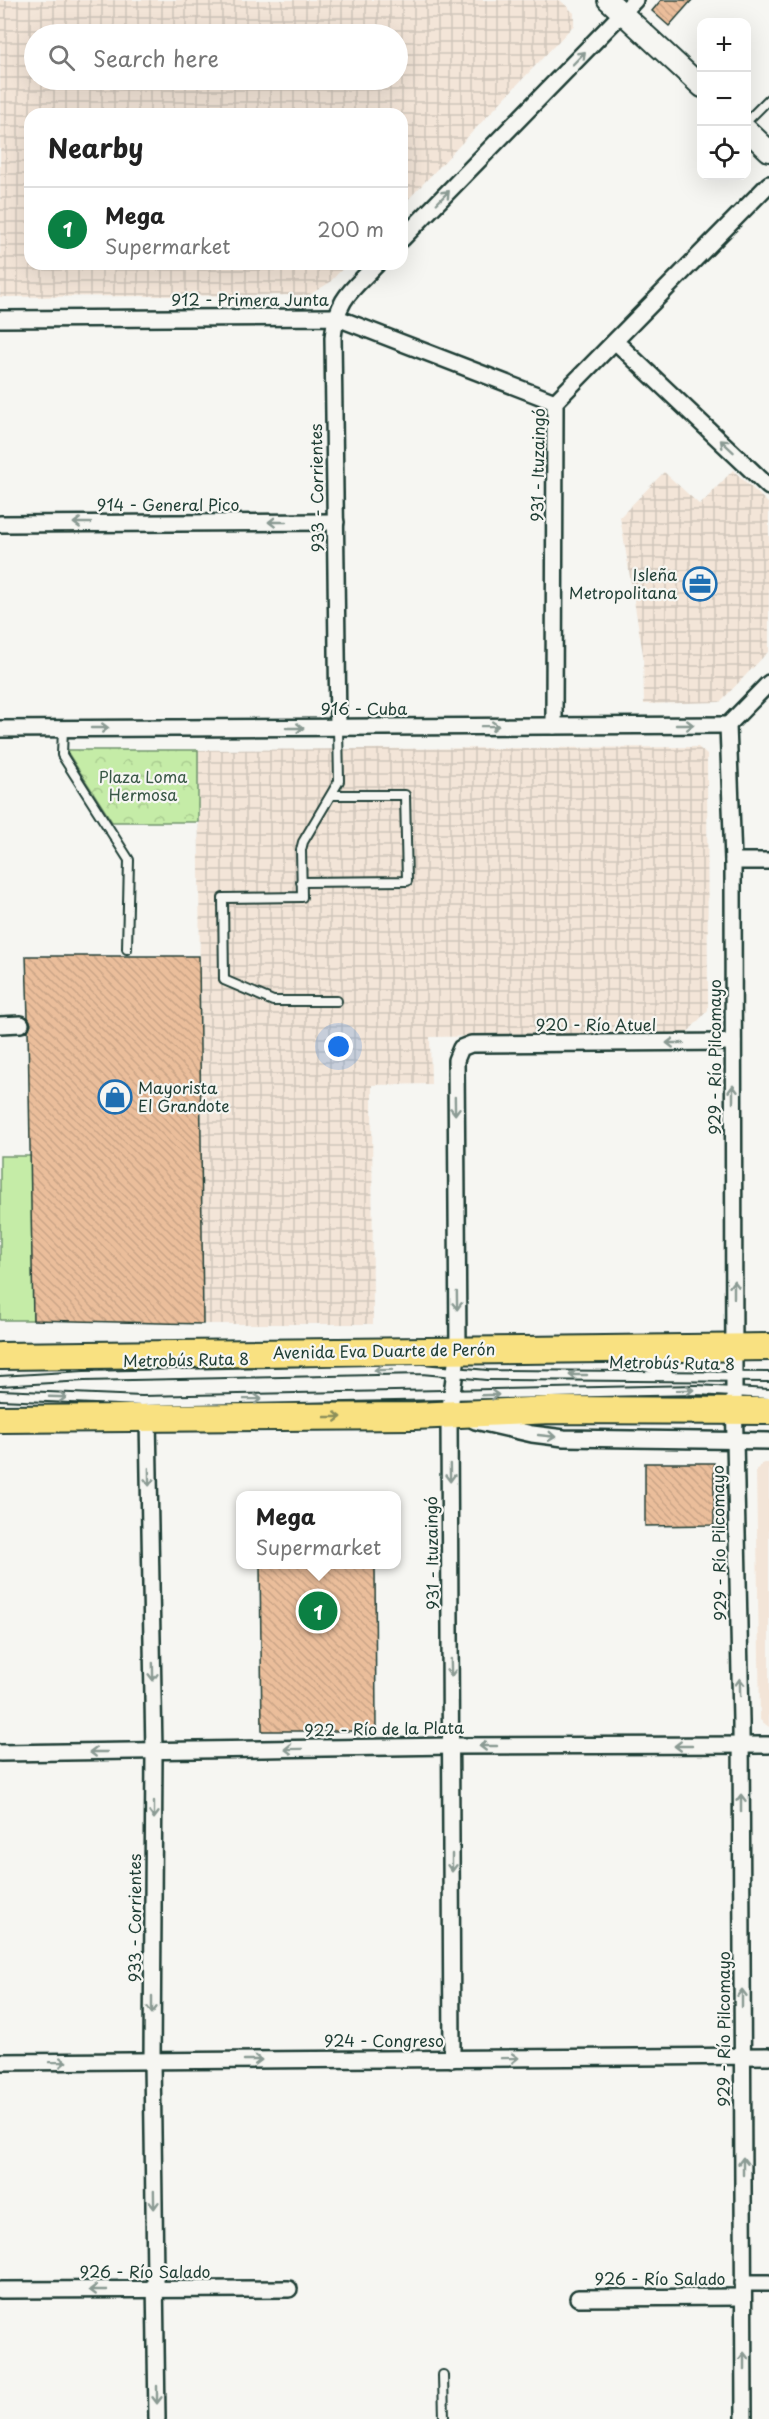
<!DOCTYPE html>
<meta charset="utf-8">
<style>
:root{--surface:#fff;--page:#f2f2f2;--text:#222;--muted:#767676;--line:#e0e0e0;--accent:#0b8043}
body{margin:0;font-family:"Playpen Sans",sans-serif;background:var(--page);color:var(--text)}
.controls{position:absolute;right:18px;top:18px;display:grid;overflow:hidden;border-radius:12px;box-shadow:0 6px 24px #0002}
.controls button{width:54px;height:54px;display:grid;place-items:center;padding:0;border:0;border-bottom:2px solid var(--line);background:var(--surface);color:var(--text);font:30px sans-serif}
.you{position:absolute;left:339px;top:1047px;width:21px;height:21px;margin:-15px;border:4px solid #fff;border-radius:50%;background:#1a73e8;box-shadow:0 0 0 9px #1a73e833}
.badge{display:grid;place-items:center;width:39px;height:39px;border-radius:50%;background:var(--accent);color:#fff;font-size:20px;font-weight:700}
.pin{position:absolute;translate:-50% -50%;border:3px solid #fff;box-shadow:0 2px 6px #0006}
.popup{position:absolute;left:236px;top:1491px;width:165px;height:78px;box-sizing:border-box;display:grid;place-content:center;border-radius:12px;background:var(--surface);filter:drop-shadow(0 2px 4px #0005);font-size:20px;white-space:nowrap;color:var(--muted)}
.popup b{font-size:22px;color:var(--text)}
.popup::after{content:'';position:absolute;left:50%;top:100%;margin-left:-12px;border:12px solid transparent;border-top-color:var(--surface)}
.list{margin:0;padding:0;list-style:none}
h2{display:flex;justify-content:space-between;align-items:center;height:78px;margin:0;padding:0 24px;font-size:26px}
h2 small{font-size:20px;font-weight:400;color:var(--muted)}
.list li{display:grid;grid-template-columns:39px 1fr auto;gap:18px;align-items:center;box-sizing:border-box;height:84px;padding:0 24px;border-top:2px solid var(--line)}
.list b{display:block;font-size:22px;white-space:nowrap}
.list p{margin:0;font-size:20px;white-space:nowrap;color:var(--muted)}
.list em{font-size:20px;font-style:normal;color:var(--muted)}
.icon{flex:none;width:33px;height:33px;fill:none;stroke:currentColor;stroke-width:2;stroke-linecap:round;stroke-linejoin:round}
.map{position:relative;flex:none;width:769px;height:2419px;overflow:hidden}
.search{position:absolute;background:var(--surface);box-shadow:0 6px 24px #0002;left:24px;top:24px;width:384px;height:66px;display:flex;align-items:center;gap:15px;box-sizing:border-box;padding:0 21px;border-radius:33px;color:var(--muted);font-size:22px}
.panel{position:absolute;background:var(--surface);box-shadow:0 6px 24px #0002;left:24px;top:108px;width:384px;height:162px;border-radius:18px}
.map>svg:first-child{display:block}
</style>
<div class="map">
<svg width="769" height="2419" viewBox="0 0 769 2419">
<defs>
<pattern id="industrial-grid" width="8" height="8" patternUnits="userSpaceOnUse" patternTransform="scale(1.5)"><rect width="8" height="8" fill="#f3e5d8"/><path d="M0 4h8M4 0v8" fill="none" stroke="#d0c5ba"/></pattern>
<pattern id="park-crowns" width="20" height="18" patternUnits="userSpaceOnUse" patternTransform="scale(1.5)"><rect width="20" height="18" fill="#c5eca7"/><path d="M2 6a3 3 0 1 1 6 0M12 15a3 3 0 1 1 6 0" fill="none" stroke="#a9cb90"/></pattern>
<pattern id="building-back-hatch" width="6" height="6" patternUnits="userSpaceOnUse" patternTransform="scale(1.5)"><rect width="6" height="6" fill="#ebbe9b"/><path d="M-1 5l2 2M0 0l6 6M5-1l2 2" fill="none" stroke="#c9a486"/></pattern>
</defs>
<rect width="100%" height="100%" fill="#f6f6f2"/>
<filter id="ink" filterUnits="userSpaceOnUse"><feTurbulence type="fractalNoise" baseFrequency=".0167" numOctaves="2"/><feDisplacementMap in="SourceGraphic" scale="12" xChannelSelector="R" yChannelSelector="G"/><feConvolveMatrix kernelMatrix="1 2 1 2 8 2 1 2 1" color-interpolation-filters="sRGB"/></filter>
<g filter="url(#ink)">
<polygon fill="#f3e5d8" points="763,1463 769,1463 769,1727 760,1720 756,1470"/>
<g fill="url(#industrial-grid)" fill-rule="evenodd">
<path d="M0 0H560L574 13V25L402 206V114H30V264H347L329 283 309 295 0 297ZM398 34V80H34V34Z"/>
<polygon points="733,470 769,504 769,651 720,702 644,704 643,654 620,517 664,472 700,505"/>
<polygon points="698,747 707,755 708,1010 687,1033 430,1037 431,1084 372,1085 373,1324 203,1324 198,750"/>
</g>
<polygon fill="#c5eca7" stroke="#72946e" stroke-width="1.5" points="0,1156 32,1156 33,1320 0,1320"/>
<polygon fill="url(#park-crowns)" stroke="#72946e" stroke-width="1.5" points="66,750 198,750 198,822 112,822"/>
<g fill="url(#building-back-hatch)" stroke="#1f3d34" stroke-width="1.5">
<polygon points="661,0 692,0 669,26 652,11"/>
<polygon points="26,956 199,956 203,1324 33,1320 28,1030 31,1024 28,1017"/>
<polygon points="645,1463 714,1463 714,1525 645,1526"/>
<polygon points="260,1564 375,1564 376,1731 262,1731"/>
</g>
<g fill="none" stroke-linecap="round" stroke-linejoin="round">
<g stroke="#1f3d34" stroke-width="12">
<g id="service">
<polyline points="746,122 769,99"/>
<polyline points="63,728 62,755 129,860 127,949"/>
<polyline points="301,882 407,881 405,795 333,795"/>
<polyline points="337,1001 273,1001 224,980 223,898 302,897 301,850 303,842 339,781 338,728"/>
<polyline points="619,1360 668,1373"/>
<polyline points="0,1381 84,1376 422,1369 487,1375 769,1377"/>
<polyline points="0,1395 142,1401 697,1390 769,1394"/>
<polyline points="443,2375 444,2419"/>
</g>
</g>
<g stroke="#1f3d34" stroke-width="20">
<g id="minor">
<polyline points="402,239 635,0"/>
<polyline points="0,319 335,317 555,402"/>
<polyline points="616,342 769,487"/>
<polyline points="0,524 336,522"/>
<polyline points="554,726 555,402 769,184"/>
<path d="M338 728 333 337C337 298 351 291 377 264"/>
<polyline points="0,729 728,725"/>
<polyline points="733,861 769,861"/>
<polyline points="0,1025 21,1024"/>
<polyline points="148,1418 154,1752 152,2061 157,2419"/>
<polyline points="475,1421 532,1434 564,1438 769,1441"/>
<polyline points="0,1753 452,1746 769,1745"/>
<polyline points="452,2059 449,1415 458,1349 456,1060 461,1048 471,1044 733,1042"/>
<polyline points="0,2062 769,2056"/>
<polyline points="743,2283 769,2283"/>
<polyline points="0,2290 289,2289"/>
<polyline points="578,2298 743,2297"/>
<polyline points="744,2419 741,1721 734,1392 733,861 728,725 769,683"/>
</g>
</g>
<g stroke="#1f3d34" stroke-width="24">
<g id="tertiary">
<polyline points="608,0 702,87"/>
<polyline points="746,129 769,151"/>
</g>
</g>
<g stroke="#1f3d34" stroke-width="30">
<g id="primary">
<polyline points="0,1356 769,1347"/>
<polyline points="0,1419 414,1416 552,1410 769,1411"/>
</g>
</g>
<use href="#service" stroke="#f6f6f2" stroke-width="8"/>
<use href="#minor" stroke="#f6f6f2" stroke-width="15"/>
<use href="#tertiary" stroke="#f6f6f2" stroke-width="20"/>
<use href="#primary" stroke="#f9e181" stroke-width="26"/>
</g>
<defs><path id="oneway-shaft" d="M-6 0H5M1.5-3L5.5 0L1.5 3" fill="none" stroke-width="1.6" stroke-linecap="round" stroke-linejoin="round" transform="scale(1.5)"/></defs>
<g stroke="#8a9a93">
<use href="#oneway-shaft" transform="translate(579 58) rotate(-46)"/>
<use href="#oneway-shaft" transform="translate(443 197) rotate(-46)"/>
<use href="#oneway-shaft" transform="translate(727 446) rotate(-137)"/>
<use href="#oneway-shaft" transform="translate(277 522) rotate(180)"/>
<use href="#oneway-shaft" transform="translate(82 523) rotate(180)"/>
<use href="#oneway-shaft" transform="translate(685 725)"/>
<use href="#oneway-shaft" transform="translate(490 726) rotate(-1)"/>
<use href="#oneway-shaft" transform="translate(100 728)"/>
<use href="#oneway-shaft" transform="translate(295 728)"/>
<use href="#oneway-shaft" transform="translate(675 1043) rotate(180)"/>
<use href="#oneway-shaft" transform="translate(733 1094) rotate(-90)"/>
<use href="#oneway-shaft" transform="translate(455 1106) rotate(89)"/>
<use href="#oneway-shaft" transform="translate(734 1289) rotate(-90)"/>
<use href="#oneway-shaft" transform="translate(457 1301) rotate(89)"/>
<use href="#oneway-shaft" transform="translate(383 1370) rotate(179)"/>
<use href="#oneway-shaft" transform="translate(578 1375) rotate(180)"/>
<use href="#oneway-shaft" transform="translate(685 1390) rotate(-2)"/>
<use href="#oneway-shaft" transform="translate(490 1395) rotate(-2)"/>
<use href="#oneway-shaft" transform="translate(58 1397) rotate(2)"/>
<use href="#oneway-shaft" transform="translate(253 1399) rotate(-1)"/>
<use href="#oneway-shaft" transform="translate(547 1436) rotate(6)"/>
<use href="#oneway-shaft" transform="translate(450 1473) rotate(89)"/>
<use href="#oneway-shaft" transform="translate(149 1477) rotate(89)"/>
<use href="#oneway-shaft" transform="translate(451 1668) rotate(89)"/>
<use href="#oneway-shaft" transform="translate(153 1672) rotate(89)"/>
<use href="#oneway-shaft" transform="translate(740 1687) rotate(-91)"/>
<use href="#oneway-shaft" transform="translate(488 1746) rotate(-180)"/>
<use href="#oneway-shaft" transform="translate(683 1746) rotate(-180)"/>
<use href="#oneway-shaft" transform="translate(293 1749) rotate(179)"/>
<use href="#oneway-shaft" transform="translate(98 1752) rotate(180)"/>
<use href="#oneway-shaft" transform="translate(741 1803) rotate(-90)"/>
<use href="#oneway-shaft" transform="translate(154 1810) rotate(90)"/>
<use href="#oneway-shaft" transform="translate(452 1863) rotate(90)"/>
<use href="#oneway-shaft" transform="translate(742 1998) rotate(-90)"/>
<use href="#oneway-shaft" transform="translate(152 2005) rotate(90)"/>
<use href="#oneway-shaft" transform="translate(510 2058) rotate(-1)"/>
<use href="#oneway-shaft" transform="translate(253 2060)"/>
<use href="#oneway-shaft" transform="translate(58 2062) rotate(-1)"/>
<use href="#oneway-shaft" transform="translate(743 2166) rotate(-90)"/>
<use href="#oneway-shaft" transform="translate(154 2200) rotate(89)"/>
<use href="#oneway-shaft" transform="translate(98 2290) rotate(180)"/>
<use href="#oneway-shaft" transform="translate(744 2361) rotate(-90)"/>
<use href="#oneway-shaft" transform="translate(157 2395) rotate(90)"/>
</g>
<use stroke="#8c8f5a" href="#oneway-shaft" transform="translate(333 1417)"/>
</g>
<defs>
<g id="office-ring" transform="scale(1.725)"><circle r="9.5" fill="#f6f6f2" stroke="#1f6fb2" stroke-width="1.5"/><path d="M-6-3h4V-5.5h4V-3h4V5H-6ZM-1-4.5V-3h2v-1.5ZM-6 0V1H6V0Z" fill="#1f6fb2"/></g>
<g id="shop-ring" transform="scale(1.725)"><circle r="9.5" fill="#f6f6f2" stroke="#1f6fb2" stroke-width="1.5"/><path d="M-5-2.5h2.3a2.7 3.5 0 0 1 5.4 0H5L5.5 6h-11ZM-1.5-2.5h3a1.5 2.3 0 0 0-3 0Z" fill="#1f6fb2"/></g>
</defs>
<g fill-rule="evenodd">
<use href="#office-ring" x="700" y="584"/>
<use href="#shop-ring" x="115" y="1097"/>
</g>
<g text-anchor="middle" stroke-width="4.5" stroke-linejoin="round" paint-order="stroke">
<g font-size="16" fill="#1f3d34" stroke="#f6f6f2">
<text x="250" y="306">912 - Primera Junta</text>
<text transform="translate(538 465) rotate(-89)" y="6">931 - Ituzaingó</text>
<text transform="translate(317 488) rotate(-91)" y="6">933 - Corrientes</text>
<text x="168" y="511">914 - General Pico</text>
<text x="364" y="715">916 - Cuba</text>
<text x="596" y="1031">920 - Río Atuel</text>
<text transform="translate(715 1057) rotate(-90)" y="6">929 - Río Pilcomayo</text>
<text transform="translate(384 1351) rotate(-1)" y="6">Avenida Eva Duarte de Perón</text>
<text transform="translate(186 1360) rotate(-1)" y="6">Metrobús Ruta 8</text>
<text transform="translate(672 1363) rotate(1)" y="6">Metrobús Ruta 8</text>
<text transform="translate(719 1543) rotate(-91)" y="6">929 - Río Pilcomayo</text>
<text transform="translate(432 1553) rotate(-91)" y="6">931 - Ituzaingó</text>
<text transform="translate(384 1729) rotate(-1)" y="6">922 - Río de la Plata</text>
<text transform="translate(135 1918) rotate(-90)" y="6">933 - Corrientes</text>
<text transform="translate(724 2029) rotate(-90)" y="6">929 - Río Pilcomayo</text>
<text x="384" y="2047">924 - Congreso</text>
<text x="145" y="2278">926 - Río Salado</text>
<text x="660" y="2285">926 - Río Salado</text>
</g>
<g font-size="16" fill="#1f3d34" stroke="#f6f6f2" text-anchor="end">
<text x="677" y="581">Isleña<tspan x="677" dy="18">Metropolitana</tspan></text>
<text x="138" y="1094" text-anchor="start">Mayorista<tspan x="138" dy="18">El Grandote</tspan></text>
</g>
<g font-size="16" fill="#385745" stroke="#f6f6f2">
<text x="143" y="783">Plaza Loma<tspan x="143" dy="18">Hermosa</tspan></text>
</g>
</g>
</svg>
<div class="controls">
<button>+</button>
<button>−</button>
<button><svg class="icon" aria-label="locate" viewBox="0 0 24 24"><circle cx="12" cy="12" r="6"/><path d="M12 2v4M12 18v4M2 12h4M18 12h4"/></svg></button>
</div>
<div class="you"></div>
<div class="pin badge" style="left:318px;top:1611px">1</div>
<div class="popup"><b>Mega</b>Supermarket</div>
<div class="search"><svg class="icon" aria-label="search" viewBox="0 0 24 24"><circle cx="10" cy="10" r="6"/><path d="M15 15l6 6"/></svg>Search here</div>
<section class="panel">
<h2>Nearby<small></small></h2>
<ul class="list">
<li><span class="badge">1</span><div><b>Mega</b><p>Supermarket</p></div><em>200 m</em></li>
</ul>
</section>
</div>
